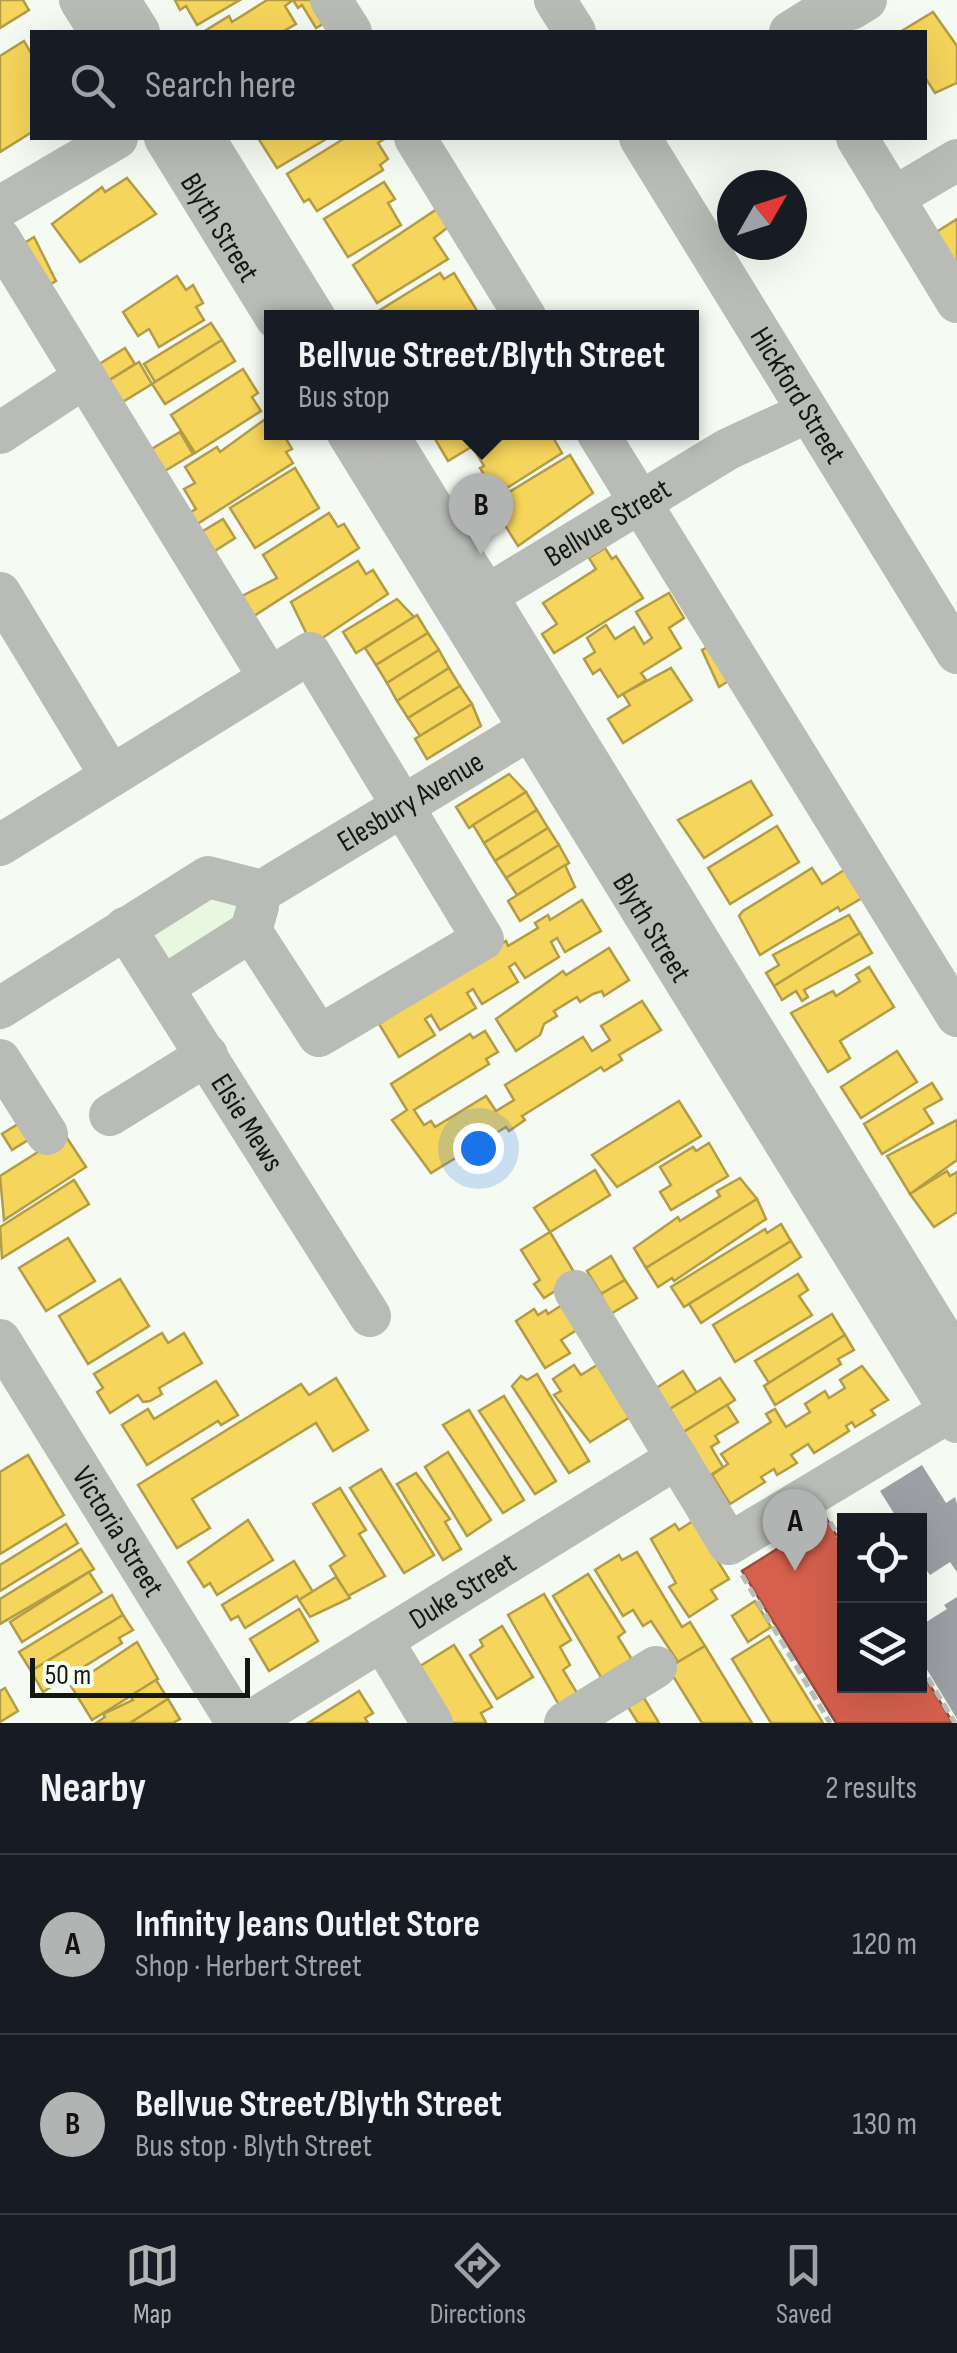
<!DOCTYPE html>
<meta charset="utf-8">
<style>
:root{--surface:#171b24;--page:#242831;--text:#f1f3f6;--muted:#9ea1a6;--line:#363941;--accent:#b1b4b2}
body{margin:0;font-family:"Sofia Sans Condensed",sans-serif;background:var(--page);color:var(--text)}
.controls{position:absolute;right:30px;bottom:30px;display:grid;overflow:hidden;border-radius:0px;box-shadow:0 10px 40px #0002}
.controls button{width:90px;height:90px;display:grid;place-items:center;padding:0;border:0;border-bottom:2px solid var(--line);background:var(--surface);color:var(--text);font:50px sans-serif}
.compass{position:absolute;left:717px;top:170px;width:90px;height:90px;border-radius:50%;background:var(--surface);box-shadow:0 10px 40px #0002;rotate:51deg}
.scale{position:absolute;left:30px;bottom:25px;width:220px;box-sizing:border-box;padding-left:10px;border:5px solid #141812;border-top:0;font-size:28px;line-height:35px;white-space:nowrap;color:#141812;-webkit-text-stroke:8px #f4ffee;paint-order:stroke}
.you{position:absolute;left:478px;top:1148px;width:35px;height:35px;margin:-25px;border:8px solid #fff;border-radius:50%;background:#1a73e8;box-shadow:0 0 0 15px #1a73e833}
.badge{display:grid;place-items:center;width:65px;height:65px;border-radius:50%;background:var(--accent);color:#111;font-size:32px;font-weight:700}
.pin{position:absolute;translate:-50% -82px;filter:drop-shadow(0 2px 5px #0008)}
.pin::after{content:'';position:absolute;top:52px;width:35px;height:30px;background:inherit;clip-path:polygon(0 0,100% 0,50% 100%)}
.popup{position:absolute;left:264px;top:310px;width:435px;height:130px;box-sizing:border-box;display:grid;place-content:center;border-radius:0px;background:var(--surface);filter:drop-shadow(0 2px 8px #0005);font-size:32px;white-space:nowrap;color:var(--muted)}
.popup b{font-size:38px;color:var(--text)}
.popup::after{content:'';position:absolute;left:50%;top:100%;margin-left:-20px;border:20px solid transparent;border-top-color:var(--surface)}
.list{margin:0;padding:0;list-style:none}
h2{display:flex;justify-content:space-between;align-items:center;height:130px;margin:0;padding:0 40px;font-size:42px}
h2 small{font-size:32px;font-weight:400;color:var(--muted)}
.list li{display:grid;grid-template-columns:65px 1fr auto;gap:30px;align-items:center;box-sizing:border-box;height:180px;padding:0 40px;border-top:2px solid var(--line)}
.list b{display:block;font-size:38px;white-space:nowrap}
.list p{margin:0;font-size:32px;white-space:nowrap;color:var(--muted)}
.list em{font-size:32px;font-style:normal;color:var(--muted)}
.icon{flex:none;width:55px;height:55px;fill:none;stroke:currentColor;stroke-width:2;stroke-linecap:round;stroke-linejoin:round}
.map{position:relative;flex:none;width:957px;height:1723px;overflow:hidden}
.search{position:absolute;background:var(--surface);box-shadow:0 10px 40px #0002;left:30px;right:30px;top:30px;height:110px;display:flex;align-items:center;gap:25px;box-sizing:border-box;padding:0 35px;border-radius:0px;color:var(--muted);font-size:38px}
.sheet{height:490px;background:var(--surface)}
nav{display:flex;justify-content:space-around;align-items:center;box-sizing:border-box;height:140px;border-top:2px solid var(--line);background:var(--surface);font-size:28px;color:var(--muted)}
nav a{display:grid;justify-items:center;gap:5px}
nav .on{color:var(--accent)}
.map>svg:first-child{display:block}
</style>
<div class="map">
<svg width="957" height="1723" viewBox="0 0 957 1723">
<rect width="100%" height="100%" fill="#f5fbf2"/>
<polygon fill="#e8f8e0" points="199,889 234,892 240,924 165,971 146,924"/>
<g fill="#f6d55c" stroke="#b29c46" stroke-width="2.5">
<polygon points="0,0 23,0 29,10 0,28"/>
<polygon points="175,0 240,0 197,25 186,6 180,10"/>
<polygon points="267,0 324,0 335,17 316,28 302,5 298,8 293,0 285,6 296,24 282,32 203,32 229,16 232,22"/>
<polygon points="933,12 957,46 957,83 935,93 924,76 924,32 900,32"/>
<polygon points="24,41 32,55 32,132 0,152 0,56"/>
<polygon points="258,138 328,138 277,168"/>
<polygon points="345,138 386,138 378,143 388,159 380,165 383,170 317,211 309,199 304,202 287,174"/>
<polygon points="127,178 156,214 80,262 52,224 102,187 105,192"/>
<polygon points="384,182 395,199 388,203 401,225 348,257 324,219"/>
<polygon points="449,201 460,218 434,238 448,259 377,303 353,265"/>
<polygon points="957,219 957,271 930,236"/>
<polygon points="34,237 56,281 44,288 18,247"/>
<polygon points="440,273 444,279 454,273 479,314 380,318 384,315 380,310"/>
<polygon points="177,276 186,290 193,285 203,303 196,307 204,320 159,347 149,329 138,336 123,312"/>
<polygon points="211,323 222,340 155,382 144,364"/>
<polygon points="222,340 235,361 165,404 152,384"/>
<polygon points="125,348 135,364 103,384 93,368"/>
<polygon points="139,362 152,384 116,406 103,384"/>
<polygon points="243,369 258,393 252,397 261,411 195,453 171,415"/>
<polygon points="264,420 274,436 282,432 292,449 286,452 293,463 191,528 184,516 196,509 184,489 195,483 185,467 217,447 220,452"/>
<polygon points="180,432 193,454 163,472 150,450"/>
<polygon points="431,432 496,432 448,461"/>
<polygon points="506,432 550,432 562,453 496,495 480,468 484,466 475,451"/>
<polygon points="570,455 593,493 518,546 491,503"/>
<polygon points="295,468 319,508 255,548 230,508"/>
<polygon points="329,513 338,527 344,524 359,548 254,616 242,596 277,578 263,555"/>
<polygon points="223,519 235,538 210,554 198,534"/>
<polygon points="605,548 612,559 616,556 643,598 554,653 542,634 557,624 543,603 596,569 589,558"/>
<polygon points="358,561 366,574 373,570 388,594 312,645 291,602"/>
<polygon points="669,593 684,618 669,628 681,648 641,673 646,680 618,697 600,669 593,674 584,659 595,652 587,638 606,625 615,639 634,627 644,644 652,638 636,612"/>
<polygon points="397,599 414,617 356,653 343,632"/>
<polygon points="417,615 428,633 376,665 365,648"/>
<polygon points="428,633 439,650 387,683 376,665"/>
<polygon points="720,640 741,673 719,687 702,650"/>
<polygon points="439,650 449,668 397,701 387,683"/>
<polygon points="449,668 460,686 408,718 397,701"/>
<polygon points="671,668 692,700 623,743 608,719 630,705 623,694"/>
<polygon points="460,686 472,704 420,736 408,718"/>
<polygon points="472,704 481,726 427,759 415,739"/>
<polygon points="509,774 526,792 469,828 456,807"/>
<polygon points="751,781 772,815 704,858 678,820"/>
<polygon points="526,792 537,810 484,843 473,825"/>
<polygon points="537,810 548,828 495,861 484,843"/>
<polygon points="777,826 799,862 730,904 708,868"/>
<polygon points="548,828 559,845 506,878 495,861"/>
<polygon points="559,845 569,863 517,895 506,878"/>
<polygon points="565,865 575,887 520,921 508,901"/>
<polygon points="849,867 867,895 840,911 838,907 760,955 739,916 743,911 812,868 822,884"/>
<polygon points="582,900 601,931 565,952 557,938 551,942 559,957 525,978 515,963 509,967 518,982 482,1004 473,989 467,993 476,1008 440,1030 431,1015 425,1019 435,1035 399,1057 379,1024 506,941 508,946 538,928 535,923 548,915 550,920"/>
<polygon points="849,915 860,933 774,986 766,973 779,965 773,955"/>
<polygon points="860,933 872,953 804,990 808,997 802,1001 796,991 782,1000 774,986"/>
<polygon points="609,948 629,980 604,996 602,991 593,994 580,1002 577,997 554,1011 557,1016 544,1024 540,1035 516,1051 496,1019 563,971 566,975"/>
<polygon points="869,967 894,1007 840,1041 850,1058 828,1072 791,1013 833,991 836,996 860,981 856,975"/>
<polygon points="642,1001 661,1030 619,1055 622,1060 604,1071 601,1067 522,1116 525,1120 509,1131 506,1127 431,1173 392,1120 407,1110 391,1084 470,1034 473,1038 485,1031 498,1052 486,1059 489,1064 414,1110 424,1125 431,1121 435,1127 486,1096 496,1111 514,1100 505,1085 583,1037 592,1051 610,1040 601,1026"/>
<polygon points="897,1051 917,1082 861,1118 841,1087"/>
<polygon points="932,1083 942,1099 924,1109 933,1123 882,1154 864,1124"/>
<polygon points="679,1101 701,1136 617,1187 592,1155"/>
<polygon points="26,1119 36,1135 12,1150 2,1134"/>
<polygon points="957,1120 957,1160 910,1194 887,1156"/>
<polygon points="65,1135 86,1167 4,1220 0,1176"/>
<polygon points="709,1143 728,1176 671,1210 660,1192 671,1185 660,1167 693,1147 696,1151"/>
<polygon points="595,1170 610,1195 550,1232 534,1208"/>
<polygon points="947,1171 950,1176 957,1172 957,1212 934,1227 910,1194"/>
<polygon points="740,1178 757,1199 646,1268 634,1248 678,1217 680,1221 720,1196 717,1191"/>
<polygon points="74,1180 89,1204 2,1258 0,1227"/>
<polygon points="757,1199 766,1219 674,1281 672,1278 658,1287 646,1268"/>
<polygon points="781,1224 791,1241 684,1307 671,1287 765,1229 767,1233"/>
<polygon points="550,1232 577,1277 544,1298 534,1284 540,1280 521,1250"/>
<polygon points="68,1238 95,1281 46,1311 19,1268"/>
<polygon points="791,1241 801,1257 701,1323 689,1304"/>
<polygon points="611,1256 625,1280 601,1294 587,1271"/>
<polygon points="798,1274 808,1290 799,1296 812,1315 735,1362 713,1325"/>
<polygon points="120,1279 149,1326 88,1364 59,1316"/>
<polygon points="625,1280 637,1298 609,1315 601,1294"/>
<polygon points="562,1305 580,1328 561,1340 570,1353 545,1368 516,1321 534,1309 538,1315 546,1310 548,1314"/>
<polygon points="832,1314 845,1335 769,1383 755,1361"/>
<polygon points="162,1333 168,1343 184,1333 202,1363 159,1388 162,1394 150,1401 143,1402 138,1395 110,1413 97,1392 103,1388 94,1374"/>
<polygon points="845,1335 854,1350 838,1359 841,1364 775,1405 764,1386"/>
<polygon points="574,1365 581,1375 597,1365 630,1417 590,1442 554,1395 561,1391 553,1379"/>
<polygon points="862,1366 888,1400 871,1410 875,1415 855,1427 852,1422 846,1426 849,1431 814,1453 808,1444 791,1455 797,1463 777,1475 774,1469 761,1477 765,1482 730,1504 712,1475 728,1464 721,1454 771,1422 766,1414 775,1409 786,1427 810,1412 805,1404 825,1391 829,1398 845,1388 840,1380"/>
<polygon points="683,1371 697,1393 660,1415 647,1394"/>
<polygon points="537,1374 589,1461 569,1473 512,1386 521,1376 527,1380"/>
<polygon points="336,1378 368,1430 333,1451 316,1423 192,1499 210,1528 177,1548 138,1485 301,1384 309,1395"/>
<polygon points="720,1378 735,1400 674,1438 660,1415"/>
<polygon points="216,1381 238,1415 221,1425 218,1421 147,1465 122,1425 148,1409 154,1419"/>
<polygon points="504,1396 556,1481 535,1494 479,1411"/>
<polygon points="727,1405 738,1422 715,1436 719,1442 711,1447 723,1467 701,1481 674,1438"/>
<polygon points="469,1410 524,1500 503,1513 443,1425"/>
<polygon points="448,1452 491,1520 467,1536 425,1467"/>
<polygon points="28,1455 64,1515 0,1554 0,1472"/>
<polygon points="381,1469 434,1555 404,1573 350,1488"/>
<polygon points="416,1473 450,1519 445,1522 461,1549 443,1560 397,1484"/>
<polygon points="340,1488 366,1530 359,1534 385,1576 348,1596 330,1566 345,1556 313,1504"/>
<polygon points="248,1520 273,1560 217,1595 210,1583 204,1587 188,1562"/>
<polygon points="693,1521 729,1579 711,1590 717,1599 689,1617 669,1587 676,1583 651,1539 675,1524 679,1530"/>
<polygon points="66,1524 78,1543 0,1591 0,1565"/>
<polygon points="81,1549 94,1569 0,1624 0,1599"/>
<polygon points="637,1552 682,1627 690,1622 705,1646 678,1662 651,1621 643,1626 633,1610 623,1616 595,1570 619,1555 622,1560"/>
<polygon points="294,1561 313,1592 299,1600 297,1596 245,1628 238,1616 231,1620 222,1605"/>
<polygon points="89,1572 102,1592 22,1642 10,1622"/>
<polygon points="588,1574 625,1632 618,1637 631,1658 608,1689 553,1596"/>
<polygon points="336,1577 350,1598 310,1617 299,1600"/>
<polygon points="544,1594 571,1640 560,1647 570,1665 563,1670 582,1701 563,1712 508,1615"/>
<polygon points="112,1595 123,1615 31,1671 19,1652"/>
<polygon points="755,1601 771,1627 748,1642 732,1616"/>
<polygon points="299,1609 318,1641 269,1671 250,1639"/>
<polygon points="123,1615 133,1630 119,1638 122,1643 43,1692 31,1671"/>
<polygon points="502,1626 533,1677 497,1699 470,1655 483,1646 480,1640"/>
<polygon points="769,1636 823,1723 771,1723 732,1659"/>
<polygon points="137,1642 158,1679 92,1720 71,1686"/>
<polygon points="454,1645 492,1707 481,1713 486,1723 440,1723 417,1668"/>
<polygon points="705,1646 752,1723 702,1723 668,1668"/>
<polygon points="156,1680 168,1699 130,1723 96,1723 105,1717 103,1714 133,1700 130,1696"/>
<polygon points="5,1688 18,1711 0,1722 0,1691"/>
<polygon points="359,1691 373,1713 365,1718 368,1723 308,1723"/>
<polygon points="644,1698 659,1723 638,1723 628,1707"/>
<polygon points="168,1699 180,1719 173,1723 130,1723"/>
</g>
<polygon fill="#d6604d" stroke="#9c4a3b" stroke-width="2.5" points="826,1518 844,1548 844,1686 920,1686 920,1669 953,1723 836,1723 742,1571"/>
<g fill="#9c9fa3">
<polygon points="922,1465 946,1503 955,1497 957,1504 957,1572 950,1562 930,1575 920,1561 920,1520 898,1520 880,1491"/>
<polygon points="957,1597 957,1719 920,1658 920,1626 947,1609 944,1605"/>
</g>
<g fill="none" stroke-linecap="round" stroke-linejoin="round">
<g stroke="#babeb8" stroke-width="5" stroke-dasharray="10 5" stroke-linecap="butt">
<polyline points="830,1522 844,1545"/>
<polyline points="742,1575 830,1723"/>
<polyline points="920,1665 955,1723"/>
</g>
<g stroke="#b9bbb6" stroke-width="42">
<polyline points="80,0 100,32"/>
<polyline points="119,0 139,32"/>
<polyline points="331,0 351,32"/>
<polyline points="555,0 575,32"/>
<polyline points="790,32 819,14 851,9 866,0"/>
<path id="s1" d="M165 138 276 318"/>
<polyline points="204,138 315,318"/>
<polyline points="415,138 526,318"/>
<path id="s2" d="M640 138 957 653"/>
<polyline points="857,138 957,302"/>
<polyline points="893,198 957,160"/>
<polyline points="0,207 117,138"/>
<polyline points="0,239 264,669"/>
<path id="s3" d="M347 432 957 1422"/>
<polyline points="386,432 957,1361"/>
<polyline points="597,432 957,1016"/>
<polyline points="0,433 85,377"/>
<polyline points="0,593 111,776"/>
<path id="s4" d="M486 596 728 449 808 412"/>
<polyline points="0,845 310,653 483,939 319,1036 251,931"/>
<path id="s5" d="M125 928 370 1316"/>
<polyline points="163,987 251,931 258,906"/>
<path id="s6" d="M0 1008 208 877 262 891 530 729 558 720"/>
<polyline points="0,1060 47,1134"/>
<polyline points="110,1115 207,1055"/>
<polyline points="575,1291 729,1544 957,1407"/>
<path id="s7" d="M0 1340 237 1723"/>
<polyline points="382,1640 432,1723"/>
<path id="s8" d="M248 1723 677 1458"/>
<polyline points="565,1723 656,1667"/>
</g>
</g>
<g text-anchor="middle" stroke-width="10" stroke-linejoin="round" paint-order="stroke">
<g font-size="30" fill="#141812" stroke="#f4ffee">
<text dy="10" stroke="none"><textPath href="#s1" startOffset="105">Blyth Street</textPath></text>
<text dy="10" stroke="none"><textPath href="#s2" startOffset="302">Hickford Street</textPath></text>
<text dy="10" stroke="none"><textPath href="#s4" startOffset="142">Bellvue Street</textPath></text>
<text dy="10" stroke="none"><textPath href="#s6" startOffset="475">Elesbury Avenue</textPath></text>
<text dy="10" stroke="none"><textPath href="#s3" startOffset="582">Blyth Street</textPath></text>
<text dy="10" stroke="none"><textPath href="#s5" startOffset="230">Elsie Mews</textPath></text>
<text dy="10" stroke="none"><textPath href="#s7" startOffset="225">Victoria Street</textPath></text>
<text dy="10" stroke="none"><textPath href="#s8" startOffset="252">Duke Street</textPath></text>
</g>
</g>
</svg>
<div class="controls">
<button><svg class="icon" aria-label="locate" viewBox="0 0 24 24"><circle cx="12" cy="12" r="6"/><path d="M12 2v4M12 18v4M2 12h4M18 12h4"/></svg></button>
<button><svg class="icon" aria-label="layers" viewBox="0 0 24 24"><path d="M12 4l9 5-9 5-9-5zM3 14l9 5 9-5"/></svg></button>
</div>
<svg class="compass" viewBox="-18 -18 36 36"><path d="M0-13l5 13h-10z" fill="#e53935"/><path d="M0 13l5-13h-10z" fill="#9ea1a6"/></svg>
<div class="scale">50 m</div>
<div class="you"></div>
<div class="pin badge" style="left:795px;top:1571px">A</div>
<div class="pin badge" style="left:481px;top:555px">B</div>
<div class="popup"><b>Bellvue Street/Blyth Street</b>Bus stop</div>
<div class="search"><svg class="icon" aria-label="search" viewBox="0 0 24 24"><circle cx="10" cy="10" r="6"/><path d="M15 15l6 6"/></svg>Search here</div>
</div>
<section class="sheet">
<h2>Nearby<small>2 results</small></h2>
<ul class="list">
<li><span class="badge">A</span><div><b>Infinity Jeans Outlet Store</b><p>Shop · Herbert Street</p></div><em>120 m</em></li>
<li><span class="badge">B</span><div><b>Bellvue Street/Blyth Street</b><p>Bus stop · Blyth Street</p></div><em>130 m</em></li>
</ul>
</section>
<nav>
<a class="on"><svg class="icon" aria-label="map" viewBox="0 0 24 24"><path d="M3 6l6-2 6 2 6-2v14l-6 2-6-2-6 2zM9 4v14M15 6v14"/></svg>Map</a>
<a><svg class="icon" aria-label="directions" viewBox="0 0 24 24"><path d="M12 3l9 9-9 9-9-9zM9 14v-3h6M13 9l2 2-2 2"/></svg>Directions</a>
<a><svg class="icon" aria-label="saved" viewBox="0 0 24 24"><path d="M7 4h10v16l-5-4-5 4z"/></svg>Saved</a>
</nav>
